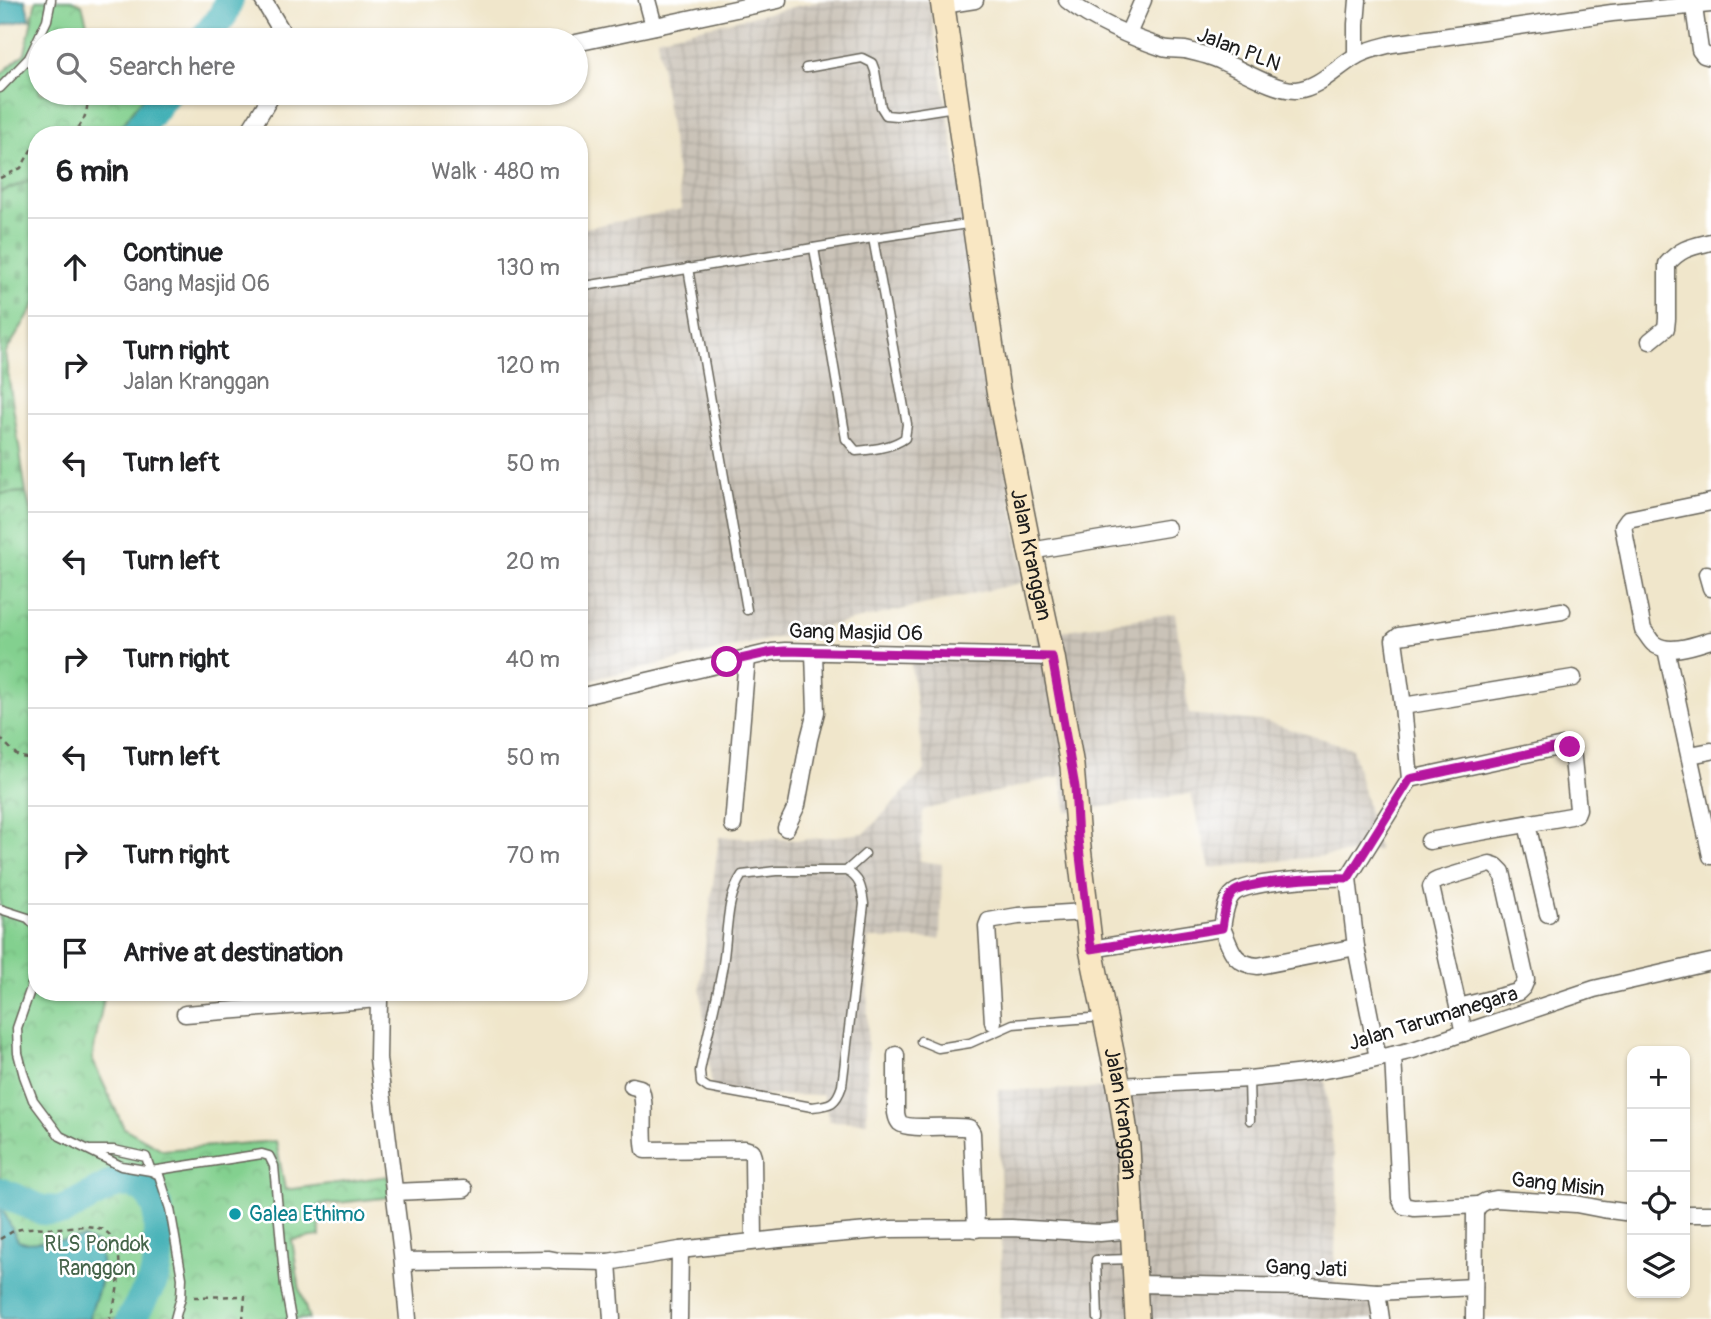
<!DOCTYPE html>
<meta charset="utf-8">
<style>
:root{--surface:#fff;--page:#f6f6f6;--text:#202124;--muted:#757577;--line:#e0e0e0}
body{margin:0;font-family:Pangolin,sans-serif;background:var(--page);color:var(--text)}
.controls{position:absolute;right:21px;bottom:21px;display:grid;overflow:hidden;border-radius:14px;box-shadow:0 2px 5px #0004}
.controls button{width:63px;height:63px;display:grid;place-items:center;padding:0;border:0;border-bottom:2px solid var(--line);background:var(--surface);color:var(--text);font:35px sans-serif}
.stop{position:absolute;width:21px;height:21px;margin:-16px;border:5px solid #b5179e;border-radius:50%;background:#fff}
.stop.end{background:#b5179e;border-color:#fff;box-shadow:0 2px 7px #0008}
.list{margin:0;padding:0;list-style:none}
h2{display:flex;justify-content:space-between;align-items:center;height:91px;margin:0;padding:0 28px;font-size:30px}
h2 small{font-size:23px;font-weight:400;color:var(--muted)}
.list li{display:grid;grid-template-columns:46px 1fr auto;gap:21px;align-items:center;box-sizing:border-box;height:98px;padding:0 28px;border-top:2px solid var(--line)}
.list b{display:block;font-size:26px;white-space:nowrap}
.list p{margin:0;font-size:23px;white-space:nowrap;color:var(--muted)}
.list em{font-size:23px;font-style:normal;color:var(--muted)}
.icon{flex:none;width:38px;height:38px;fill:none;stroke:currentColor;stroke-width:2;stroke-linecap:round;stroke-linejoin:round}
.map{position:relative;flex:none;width:1711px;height:1319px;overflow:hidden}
.search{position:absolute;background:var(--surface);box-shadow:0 2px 5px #0004;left:28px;top:28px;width:560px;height:77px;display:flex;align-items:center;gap:18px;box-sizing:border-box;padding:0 24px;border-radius:38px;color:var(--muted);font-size:26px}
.panel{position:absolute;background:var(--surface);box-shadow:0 2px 5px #0004;left:28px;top:126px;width:560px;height:875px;border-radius:28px}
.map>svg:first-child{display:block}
</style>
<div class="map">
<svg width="1711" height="1319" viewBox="0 0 1711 1319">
<defs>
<pattern id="industrial-grid" width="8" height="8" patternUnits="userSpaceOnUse" patternTransform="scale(1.75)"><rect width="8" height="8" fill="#cac3b8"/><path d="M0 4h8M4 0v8" fill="none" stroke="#ada79e"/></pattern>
<pattern id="cemetery-stones" width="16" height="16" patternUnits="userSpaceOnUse" patternTransform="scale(1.75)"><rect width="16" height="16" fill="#83d08f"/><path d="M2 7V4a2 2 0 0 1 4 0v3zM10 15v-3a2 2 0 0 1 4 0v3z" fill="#71b27b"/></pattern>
<pattern id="park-crowns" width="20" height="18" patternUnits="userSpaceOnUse" patternTransform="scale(1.75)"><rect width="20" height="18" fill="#83d08f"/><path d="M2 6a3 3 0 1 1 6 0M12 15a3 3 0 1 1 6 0" fill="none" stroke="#71b27b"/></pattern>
</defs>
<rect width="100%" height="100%" fill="#fff"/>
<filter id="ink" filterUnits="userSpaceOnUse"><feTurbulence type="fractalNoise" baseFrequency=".0143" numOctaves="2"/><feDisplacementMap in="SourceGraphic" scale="14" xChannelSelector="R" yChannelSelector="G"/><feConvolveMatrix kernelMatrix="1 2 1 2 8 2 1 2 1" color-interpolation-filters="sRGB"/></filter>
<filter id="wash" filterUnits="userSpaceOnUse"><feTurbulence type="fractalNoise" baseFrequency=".00686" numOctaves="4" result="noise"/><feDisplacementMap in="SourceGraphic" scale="28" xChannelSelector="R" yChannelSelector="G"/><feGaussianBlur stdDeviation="1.57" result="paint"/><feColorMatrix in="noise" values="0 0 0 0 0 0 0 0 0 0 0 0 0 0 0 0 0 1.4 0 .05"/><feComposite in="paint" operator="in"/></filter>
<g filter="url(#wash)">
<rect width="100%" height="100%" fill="#f0e6cb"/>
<g fill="url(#industrial-grid)">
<polygon points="825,0 929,0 1025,582 579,682 579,229 682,209 657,38"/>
<polygon points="1175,613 1189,714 1266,722 1352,748 1379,850 1210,868 1191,794 1067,812 1061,776 923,810 920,861 942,864 940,939 868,939 867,1122 829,1121 823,1095 713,1097 700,986 719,837 802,840 865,833 925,770 909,650 1041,654 1036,635"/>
<polygon points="1325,1078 1337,1183 1334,1290 1372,1290 1376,1319 1000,1319 1002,1226 998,1090 1233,1087"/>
</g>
<polygon fill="url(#cemetery-stones)" stroke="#507656" stroke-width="2" points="37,178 37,301 5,354 26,492 0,494 0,192"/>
<g fill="url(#park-crowns)" stroke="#507656" stroke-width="2">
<polygon points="36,0 71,0 82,4 91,40 40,40 40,93 146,93 115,135 37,135 37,178 0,192 0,75 25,53"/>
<polygon points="26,492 37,538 37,992 105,992 92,1059 124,1128 163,1150 276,1141 285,1190 388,1176 391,1197 319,1205 320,1236 292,1240 300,1290 309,1319 0,1319 0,494"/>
</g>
<g fill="#3caeb4" stroke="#2c6568" stroke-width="2">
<polygon points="0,0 25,0 30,19 0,26"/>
<path d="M0 1204 18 1241 26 1243 83 1238 96 1243C108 1268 98 1294 88 1319H0Z"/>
</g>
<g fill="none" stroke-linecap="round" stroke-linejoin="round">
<g stroke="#3caeb4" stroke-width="30">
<polyline points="203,40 223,15 229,0"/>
<polyline points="134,135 166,93"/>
<polyline points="0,1192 42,1210 63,1211 115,1183 132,1183 148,1191 158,1209 158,1259 154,1279 131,1319"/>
</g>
</g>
</g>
<g filter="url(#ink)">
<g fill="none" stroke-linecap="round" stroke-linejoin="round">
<g stroke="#666359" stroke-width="11">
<g id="lane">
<polyline points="806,68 862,58 872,63 875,71 881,107 886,115 897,116 955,107"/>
<polyline points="0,88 29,58 47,20 51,0"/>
<path d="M814 248 846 439 856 451C871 450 893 447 905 438L907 424 873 238"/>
<polyline points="688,268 747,610"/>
<polyline points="579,287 873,238 974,223"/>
<path d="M846 871C860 877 862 889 864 904L842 1086C836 1104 831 1105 812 1107L708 1088 701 1083 700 1071C707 1035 717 1000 723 964 728 935 725 900 742 875L776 871H846L865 854"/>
<polyline points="0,909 28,918 37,927"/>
<polyline points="37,962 34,979 17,1028 18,1053 24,1076 33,1100 60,1136 121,1166 151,1171 159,1175 170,1209 182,1278 181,1297 175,1319"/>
<polyline points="921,1041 938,1048 970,1043 1013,1024 1103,1017"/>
<polyline points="1249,1079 1250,1120"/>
<polyline points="91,1150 114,1150 146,1157 151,1171 262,1154 269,1156 274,1166 285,1286 291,1319"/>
<polyline points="1098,1319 1096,1260 1132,1259"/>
</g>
</g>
<g stroke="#666359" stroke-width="19">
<g id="street">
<polyline points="263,0 287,40"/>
<polyline points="647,0 654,26"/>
<path d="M1067 0C1091 20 1133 38 1163 48 1170 50 1178 49 1185 50 1193 52 1203 54 1211 57 1235 65 1273 91 1296 90 1319 88 1337 67 1356 56 1367 50 1380 47 1392 44L1612 13 1711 4"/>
<polyline points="1693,0 1700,50 1704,55 1711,57"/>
<polyline points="943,5 975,0"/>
<polyline points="1128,34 1143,0"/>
<polyline points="576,43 778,0"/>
<polyline points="1356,56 1356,24 1358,0"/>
<polyline points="247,135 273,93"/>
<path d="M1650 341 1666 328 1667 319V264C1681 248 1691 247 1711 242"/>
<path d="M1711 502 1628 519 1623 526 1643 630C1647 634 1650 641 1654 644 1669 655 1695 645 1711 640"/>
<polyline points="1030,551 1167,528"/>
<polyline points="1707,574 1711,588"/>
<polyline points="1666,649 1711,856"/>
<polyline points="579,697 772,652 785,651 1053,657"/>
<polyline points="1403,706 1573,678"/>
<polyline points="1690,755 1711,751"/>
<polyline points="1410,779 1563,746 1568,746 1572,749 1578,809 1576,814 1571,816 1429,841"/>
<polyline points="1527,824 1548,914"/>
<polyline points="733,825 747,658"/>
<polyline points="786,828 797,805 809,739 816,712 814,653"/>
<path d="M1222 928C1231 948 1232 964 1258 966L1356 947 1348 878 1410 779 1403 706 1394 640 1399 636 1562 611"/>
<polyline points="1356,947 1378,1058"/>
<path d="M1091 949 1222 928C1224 917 1225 900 1234 893 1249 881 1327 877 1348 878"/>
<polyline points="377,992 379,999 378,1059 402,1254 408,1319"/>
<polyline points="1459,1007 1518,992 1523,987 1526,980 1502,872 1496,866 1490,864 1438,880 1434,882 1431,887 1464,1033"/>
<polyline points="185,1014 379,999"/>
<polyline points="993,1022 987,926 989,921 1018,916 1086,912"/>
<path d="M896 1055V1113C897 1118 897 1120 900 1123 909 1131 953 1124 969 1128L972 1133 976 1229"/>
<polyline points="1393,1055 1400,1198 1404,1206 1414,1208 1479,1205"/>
<path d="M632 1086 640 1088C647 1102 641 1133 645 1150L745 1149 751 1151 753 1157 754 1241"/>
<polyline points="1119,1086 1249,1079 1314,1072 1347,1066 1413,1050 1594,989 1711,962"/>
<polyline points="394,1192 464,1189"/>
<polyline points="1685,1214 1711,1214"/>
<polyline points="403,1261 549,1259 559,1261 608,1262 680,1250 779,1239 890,1229 1011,1228 1100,1233 1133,1230"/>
<polyline points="608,1262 612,1319"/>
<polyline points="1136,1284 1310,1287 1377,1292 1474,1287"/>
<polyline points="1377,1292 1381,1319"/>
<polyline points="679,1319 680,1250"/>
<polyline points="1474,1319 1475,1212 1479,1205 1486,1201 1496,1199 1576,1204 1602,1209 1632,1213"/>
</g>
</g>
<g stroke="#666359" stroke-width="26">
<g id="secondary">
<path id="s1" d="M942 0 998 390 1030 551 1053 657 1072 766 1078 839 1091 949 1119 1086 1128 1147 1137 1319"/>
</g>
</g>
<g stroke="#666359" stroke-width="2.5" stroke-dasharray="5 5" stroke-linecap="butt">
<path d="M71 135C85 123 88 111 88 93"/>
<polyline points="0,178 21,168 31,150 37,147"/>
<polyline points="0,738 19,757 37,759"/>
<path d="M0 1239C5 1236 10 1233 14 1231 27 1226 44 1228 58 1228 72 1227 88 1224 101 1229 131 1241 117 1296 110 1319"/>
<polyline points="194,1297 245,1296 243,1319"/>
</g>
<use href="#lane" stroke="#fff" stroke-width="8"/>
<use href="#street" stroke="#fff" stroke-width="16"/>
<use href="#secondary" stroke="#f9e7c3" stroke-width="23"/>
</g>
</g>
<g fill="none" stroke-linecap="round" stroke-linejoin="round" filter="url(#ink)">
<path stroke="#b5179e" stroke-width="9" d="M727 662 772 652 785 651 1052 657 1075 787 1078 839 1091 949 1222 928C1224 917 1225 900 1234 892 1249 881 1327 877 1348 878L1410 779 1563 746 1570 747"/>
</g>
<circle fill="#0f9aa8" stroke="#fff" stroke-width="2.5" cx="235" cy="1214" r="7"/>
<g text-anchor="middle" stroke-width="5" stroke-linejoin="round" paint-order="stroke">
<g font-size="21" fill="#1c1c1c" stroke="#fff">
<text transform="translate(1239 49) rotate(21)" y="7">Jalan PLN</text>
<text dy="7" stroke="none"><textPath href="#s1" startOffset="562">Jalan Kranggan</textPath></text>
<text transform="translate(856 632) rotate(1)" y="7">Gang Masjid 06</text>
<text transform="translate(1433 1018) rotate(-17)" y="7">Jalan Tarumanegara</text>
<text dy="7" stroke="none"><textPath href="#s1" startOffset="1129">Jalan Kranggan</textPath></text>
<text transform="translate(1558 1184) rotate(6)" y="7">Gang Misin</text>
<text transform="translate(1306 1268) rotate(2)" y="7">Gang Jati</text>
</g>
<g font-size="21" fill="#0d838f" stroke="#fff" text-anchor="start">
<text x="249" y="1221">Galea Ethimo</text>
</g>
<g font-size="21" fill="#45644a" stroke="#fff">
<text x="97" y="1251">RLS Pondok<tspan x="97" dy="24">Ranggon</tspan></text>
</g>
</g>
</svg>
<div class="controls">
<button>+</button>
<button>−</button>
<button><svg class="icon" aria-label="locate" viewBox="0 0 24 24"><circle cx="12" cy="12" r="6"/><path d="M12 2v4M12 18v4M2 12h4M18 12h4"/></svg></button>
<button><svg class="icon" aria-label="layers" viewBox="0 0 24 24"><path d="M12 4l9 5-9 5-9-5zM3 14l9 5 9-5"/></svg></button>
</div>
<div class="stop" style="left:727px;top:662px"></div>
<div class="stop end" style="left:1570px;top:747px"></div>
<div class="search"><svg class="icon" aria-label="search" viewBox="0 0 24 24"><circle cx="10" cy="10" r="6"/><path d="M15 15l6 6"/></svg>Search here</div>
<section class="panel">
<h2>6 min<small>Walk · 480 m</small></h2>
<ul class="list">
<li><svg class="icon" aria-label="ahead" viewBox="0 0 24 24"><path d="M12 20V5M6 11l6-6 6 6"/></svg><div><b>Continue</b><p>Gang Masjid 06</p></div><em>130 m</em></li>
<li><svg class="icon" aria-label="right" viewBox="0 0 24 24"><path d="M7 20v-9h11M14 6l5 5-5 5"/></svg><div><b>Turn right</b><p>Jalan Kranggan</p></div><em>120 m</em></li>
<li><svg class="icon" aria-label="left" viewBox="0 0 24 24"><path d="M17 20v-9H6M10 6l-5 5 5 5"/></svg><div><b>Turn left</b></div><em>50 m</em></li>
<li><svg class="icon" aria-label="left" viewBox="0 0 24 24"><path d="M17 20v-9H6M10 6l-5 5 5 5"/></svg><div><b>Turn left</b></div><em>20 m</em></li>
<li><svg class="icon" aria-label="right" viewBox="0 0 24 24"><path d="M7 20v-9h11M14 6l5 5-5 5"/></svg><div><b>Turn right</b></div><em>40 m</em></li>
<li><svg class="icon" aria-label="left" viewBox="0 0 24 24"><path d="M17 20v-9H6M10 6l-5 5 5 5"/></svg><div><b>Turn left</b></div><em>50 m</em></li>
<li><svg class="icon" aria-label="right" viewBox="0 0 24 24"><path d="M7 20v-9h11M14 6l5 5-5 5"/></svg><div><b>Turn right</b></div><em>70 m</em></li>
<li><svg class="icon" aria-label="arrive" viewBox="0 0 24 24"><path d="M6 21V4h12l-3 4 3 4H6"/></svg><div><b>Arrive at destination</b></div></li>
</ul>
</section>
</div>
